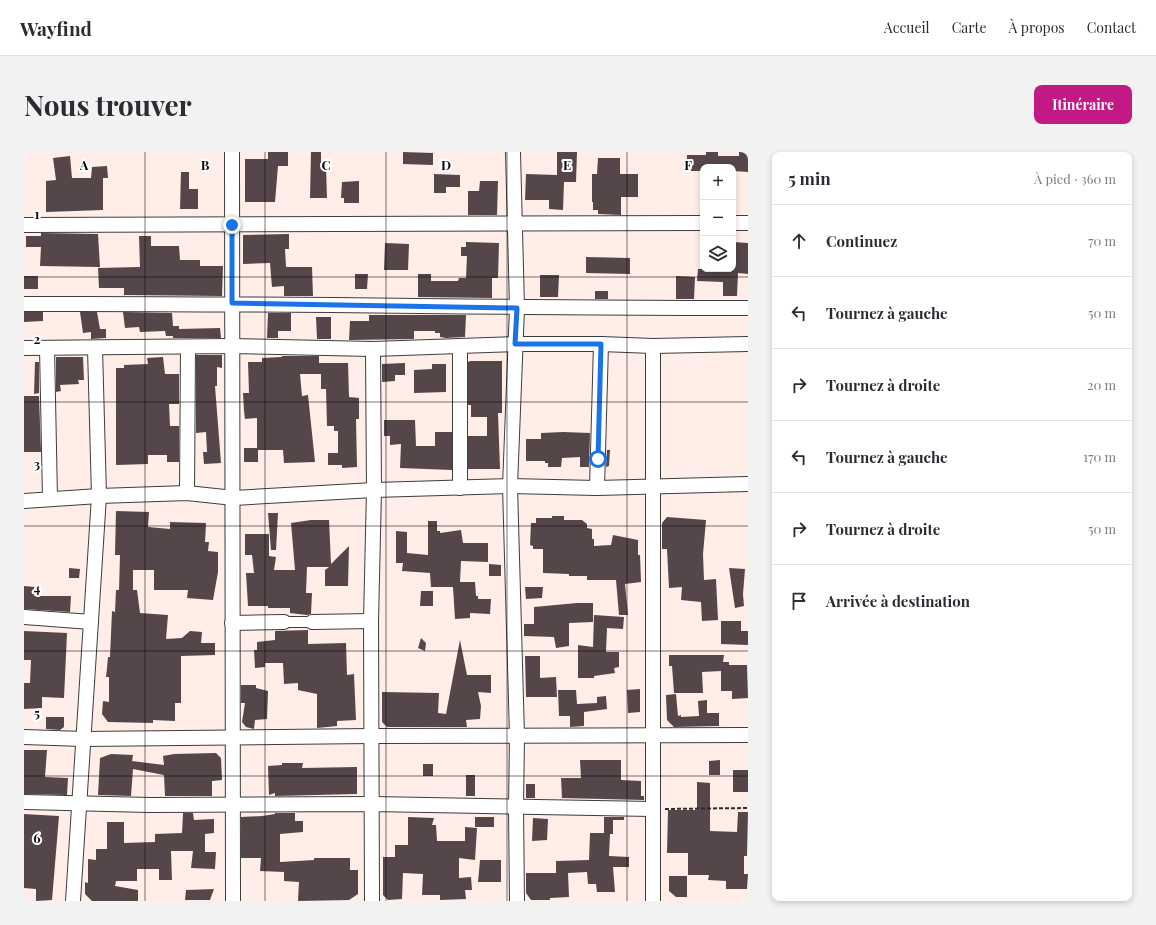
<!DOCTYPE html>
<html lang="fr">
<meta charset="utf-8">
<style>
:root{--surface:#fff;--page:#f2f2f3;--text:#2b2b33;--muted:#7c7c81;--line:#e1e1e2;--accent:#c31985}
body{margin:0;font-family:"Playfair Display",serif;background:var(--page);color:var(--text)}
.controls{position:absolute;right:12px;top:12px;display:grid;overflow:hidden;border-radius:8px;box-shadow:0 2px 6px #0003}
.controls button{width:36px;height:36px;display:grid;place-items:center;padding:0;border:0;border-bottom:1px solid var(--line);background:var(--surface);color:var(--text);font:20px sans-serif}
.stop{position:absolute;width:12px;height:12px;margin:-9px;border:3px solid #1a73e8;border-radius:50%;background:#fff}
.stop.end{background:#1a73e8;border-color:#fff;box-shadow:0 1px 4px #0008}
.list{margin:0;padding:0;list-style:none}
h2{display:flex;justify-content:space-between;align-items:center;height:52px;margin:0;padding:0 16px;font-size:17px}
h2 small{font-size:13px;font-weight:400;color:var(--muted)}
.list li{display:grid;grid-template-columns:26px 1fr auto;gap:12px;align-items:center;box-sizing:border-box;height:72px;padding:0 16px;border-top:1px solid var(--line)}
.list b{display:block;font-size:15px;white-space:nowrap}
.list em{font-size:13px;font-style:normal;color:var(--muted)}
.icon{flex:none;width:22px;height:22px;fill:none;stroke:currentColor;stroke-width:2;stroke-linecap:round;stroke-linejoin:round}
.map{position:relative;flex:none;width:724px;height:749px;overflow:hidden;border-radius:8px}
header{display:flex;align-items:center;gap:24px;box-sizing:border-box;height:56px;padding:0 20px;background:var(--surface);border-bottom:1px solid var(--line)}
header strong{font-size:19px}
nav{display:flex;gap:22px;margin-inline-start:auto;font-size:14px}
.intro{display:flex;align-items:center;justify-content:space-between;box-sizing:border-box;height:96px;padding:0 24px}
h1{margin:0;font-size:28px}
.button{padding:10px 18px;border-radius:8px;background:var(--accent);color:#fff;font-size:14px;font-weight:700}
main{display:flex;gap:24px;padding:0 24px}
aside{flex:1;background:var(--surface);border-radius:8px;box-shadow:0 2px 6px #0003}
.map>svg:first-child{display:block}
</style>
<header>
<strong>Wayfind</strong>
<nav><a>Accueil</a><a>Carte</a><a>À propos</a><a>Contact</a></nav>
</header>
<div class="intro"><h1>Nous trouver</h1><a class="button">Itinéraire</a></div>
<main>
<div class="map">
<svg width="724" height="749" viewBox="0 0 724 749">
<rect width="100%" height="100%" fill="#ffede8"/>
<g fill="#544649">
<polygon points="244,0 264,0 264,14 254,14 251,50 221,50 221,7 244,7"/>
<polygon points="287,0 297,0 297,15 302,15 303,46 286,46"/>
<polygon points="379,0 409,1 409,13 379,12"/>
<polygon points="533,0 553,0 552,30 540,30 539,58 525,57 525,48 501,48 502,22 533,23"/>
<polygon points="682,0 694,0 694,4 715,4 715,0 724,0 724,20 709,19 709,15 679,15 679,19 663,19 663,3 682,3"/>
<polygon points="46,4 48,26 67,26 68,15 83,14 84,26 79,26 79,58 22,60 22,29 32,28 29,6"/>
<polygon points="574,6 596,6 596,22 614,22 614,45 597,45 597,63 574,62 574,58 569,58 569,50 568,50 568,22 573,22"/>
<polygon points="157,20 165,20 165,37 174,37 174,57 156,57"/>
<polygon points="410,22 436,23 436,35 422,35 422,41 410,41"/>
<polygon points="335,29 335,51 320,51 320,46 317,46 318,30"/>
<polygon points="456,29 474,29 473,63 444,63 444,39 455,39"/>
<polygon points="17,81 74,82 76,115 16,114 17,95 2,95 2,84 17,84"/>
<polygon points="265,82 265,97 261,97 262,115 288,115 289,144 260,144 260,134 248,135 246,111 219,112 219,83"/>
<polygon points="115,84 127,84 127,94 155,94 156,108 176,108 176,114 199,114 198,144 100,143 100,136 75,136 74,116 116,115"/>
<polygon points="442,90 475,91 474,126 468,126 468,146 394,145 394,122 407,122 407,129 434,129 435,126 442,126 443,104 437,104 437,95 442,95"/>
<polygon points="709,90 724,91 724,122 714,121 713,144 699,144 699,130 673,129 674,117 709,117"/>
<polygon points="361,91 385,92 384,118 360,118"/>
<polygon points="562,105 606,106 606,122 562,121"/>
<polygon points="331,122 344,122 343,137 331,137"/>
<polygon points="516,123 535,123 534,145 516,145"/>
<rect x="0" y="124" width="14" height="13"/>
<polygon points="652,124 671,125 670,147 652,147"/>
<rect x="571" y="139" width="13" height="8"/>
<polygon points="0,160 19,160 19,169 0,170"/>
<polygon points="56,160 73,160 76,177 82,177 82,186 67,187 67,180 59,181"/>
<polygon points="99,160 148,161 149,174 155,174 155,177 196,176 197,186 149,186 149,184 142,184 141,179 116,180 115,175 101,176"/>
<polygon points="244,161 267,161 267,179 254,179 254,186 243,186"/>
<polygon points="345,163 442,163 441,185 422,186 416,185 416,181 411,181 411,179 390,179 390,187 325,188 326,169 345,169"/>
<polygon points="292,165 307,165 307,187 293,187"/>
<polygon points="172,203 198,203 198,216 193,215 193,234 191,234 197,311 180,312 179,300 183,300 182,280 172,281"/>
<polygon points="258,204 295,204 295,211 324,211 325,245 335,246 335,267 332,267 333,315 318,316 318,313 304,313 304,301 314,301 314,279 310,279 310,274 303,274 302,237 297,237 297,222 276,222 278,244 284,243 291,310 260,311 259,298 234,298 234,310 220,310 220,296 233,296 233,266 221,267 220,259 219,241 225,241 224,210 238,210 238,206 258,205"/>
<polygon points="32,205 59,205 60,228 54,228 55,232 36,233 37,239 32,240"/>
<polygon points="139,205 141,222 155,222 155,252 145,252 146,274 155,274 155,310 143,310 143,303 124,303 124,312 92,313 92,216 100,216 100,213 124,212 123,206"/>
<polygon points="446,209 478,209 478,261 474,261 476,317 444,317 444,284 463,284 463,265 447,265 447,253 444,253 444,210"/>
<polygon points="11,210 15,210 15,241 10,242"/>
<polygon points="381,211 381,223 371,223 371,229 358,230 358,212"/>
<polygon points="408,212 422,212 422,240 390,241 390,218 408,217"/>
<polygon points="0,244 15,244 17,300 0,300"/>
<polygon points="360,268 391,268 392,294 411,294 411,280 428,280 428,318 376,316 377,292 366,293 366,284 360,284"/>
<polygon points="539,280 566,281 565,315 556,315 556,305 538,306 537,315 524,315 524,311 521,311 521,309 502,309 502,287 517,287 517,281"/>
<polygon points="583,298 586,298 585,314 582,315"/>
<polygon points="92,359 125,360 124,375 146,377 146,370 182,371 181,390 185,390 184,399 194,400 194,420 189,448 163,446 164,438 130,438 130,418 109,418 109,438 113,438 116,461 144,463 142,487 158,486 166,479 178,480 177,491 191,491 191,503 157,504 157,551 151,551 151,569 129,568 129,571 84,570 78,562 79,549 85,550 85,525 82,525 83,516 84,505 86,505 88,459 91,460 92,438 95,438 96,403 91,403"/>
<polygon points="244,361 254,361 252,398 247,398"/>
<polygon points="528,364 540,364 540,368 558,368 563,372 563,376 568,377 568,387 570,387 570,394 587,393 589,383 614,388 614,403 616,403 617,430 601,432 604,463 595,463 592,428 563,428 563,424 545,424 545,422 519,421 519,397 509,397 509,394 506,393 507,371 512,371 512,366 528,366"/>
<polygon points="643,365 682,368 679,402 680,428 692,427 694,468 678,469 677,450 657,448 658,435 645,436 643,397 638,397 638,371"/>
<polygon points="287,368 305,368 307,412 325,394 324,434 301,434 301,418 305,415 283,415 282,441 288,441 287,462 283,463 266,461 266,456 244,456 244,454 224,454 222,421 230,421 228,403 221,403 221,382 245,382 245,404 252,405 250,418 271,418 267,371"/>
<polygon points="404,369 413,369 413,379 416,379 416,381 437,378 439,391 464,391 464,410 437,409 436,430 451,430 452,444 454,444 454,447 467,447 466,462 446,461 446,466 431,467 429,435 407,435 406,421 378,419 379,411 372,411 372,379 383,380 383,401 404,403"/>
<polygon points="465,412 477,413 477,424 465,424"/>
<polygon points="45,416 56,417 55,426 45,426"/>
<polygon points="705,416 721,417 719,442 720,454 711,456"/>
<polygon points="0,434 11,435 10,444 47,444 46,460 0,457"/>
<polygon points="501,435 519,435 518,446 502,447"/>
<polygon points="397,439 409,439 409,454 396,454"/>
<polygon points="553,451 569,451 569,470 545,471 545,494 532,496 530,485 500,484 500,472 510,472 510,455"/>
<polygon points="570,463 600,465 599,477 583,476 582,500 595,500 595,515 590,516 591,521 570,524 570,526 554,526 554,493 569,495"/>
<polygon points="697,469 717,469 717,479 724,479 724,493 697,492"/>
<polygon points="284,478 284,492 322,491 323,523 330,522 332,568 313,569 313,574 293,576 293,542 274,538 274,531 260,532 259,511 241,511 241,515 231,516 230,498 233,498 233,490 251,488 251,479"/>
<polygon points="0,479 43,481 40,546 18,545 18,556 0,557 0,531 6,531 7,508 0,508"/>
<polygon points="397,486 402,491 401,499 394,496"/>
<polygon points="436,488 443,523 467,523 467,541 454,540 457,554 456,567 442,568 443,575 363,575 358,570 358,540 415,541 414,561 422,562"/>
<polygon points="645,503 700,503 699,510 705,510 705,513 723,513 724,546 708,547 708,539 697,539 697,519 678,520 679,541 650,541 648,514 645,514"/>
<polygon points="501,504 516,504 516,526 532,525 533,545 502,545"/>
<polygon points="217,533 232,533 232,536 244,539 243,567 231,568 230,577 222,575 218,570 221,551 217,551"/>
<polygon points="616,537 616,560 604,561 603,538"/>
<polygon points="534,538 552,538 553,552 573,551 573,545 582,544 583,557 560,560 560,574 546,575 546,564 535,564"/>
<polygon points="652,542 654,564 657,563 657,565 675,564 674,549 683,548 683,561 695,561 695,574 650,575 643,568 642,543"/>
<polygon points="22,565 40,565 40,575 36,578 22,577"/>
<polygon points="0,598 23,598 21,625 44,626 43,643 0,642"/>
<polygon points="192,601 197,606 198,628 188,629 188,644 141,644 140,623 109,617 107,644 74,643 76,606 87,602 109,603 108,609 140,613 139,604 150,602"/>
<polygon points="556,608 597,608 597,628 617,629 617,644 620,644 620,648 538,646 537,626 557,626"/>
<polygon points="696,608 696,623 685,623 685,609"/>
<polygon points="258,611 279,611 278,616 333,615 333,642 251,644 251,641 245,643 244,614 258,613"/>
<rect x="399" y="612" width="10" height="12"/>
<rect x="709" y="618" width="15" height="22"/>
<rect x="442" y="623" width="9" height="21"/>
<polygon points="673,630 686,631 686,679 713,680 714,660 724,660 723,704 720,704 720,722 724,722 723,737 702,737 702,729 684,728 685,723 664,723 664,701 643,701 644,658 673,658"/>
<rect x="502" y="632" width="9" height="14"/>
<polygon points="159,661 169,661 170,668 190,667 190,681 181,682 181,700 192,700 191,717 167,716 169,699 147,699 148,728 135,728 135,717 113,717 113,729 92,729 91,734 114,738 114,749 68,749 61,742 61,730 64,731 64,707 72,708 72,697 83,697 83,670 100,670 100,691 131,690 131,682 158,681"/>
<polygon points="251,661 271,661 271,669 279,669 279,680 256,682 256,710 290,708 290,706 326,706 326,718 334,718 334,742 325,748 274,749 275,730 260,729 260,720 236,719 237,706 217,706 217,665 238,664 251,662"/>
<polygon points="0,662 35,664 28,748 12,749 12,737 0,736"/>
<polygon points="384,665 410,666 408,673 412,673 413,689 441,689 441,675 453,676 451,708 435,706 435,726 447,725 448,738 441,738 442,747 416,748 416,743 398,743 399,722 379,721 378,747 364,748 359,743 359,705 371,705 371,693 384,693"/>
<rect x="451" y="665" width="19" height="10"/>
<polygon points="580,665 600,665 600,668 589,668 589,682 586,682 585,704 605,705 605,715 589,715 591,740 573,740 572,732 564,732 563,720 544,721 545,745 526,746 526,748 507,748 502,741 502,721 532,721 532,709 565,708 566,681 580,681"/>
<polygon points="509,666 524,667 523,688 508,689"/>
<polygon points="456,708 477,708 477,730 454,730"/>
<polygon points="645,724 663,724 663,745 652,745 645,739"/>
<polygon points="190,737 186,748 161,748 162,738"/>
</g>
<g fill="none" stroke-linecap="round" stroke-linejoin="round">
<g stroke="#3d3d3d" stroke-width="12">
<polyline id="pedestrian" points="260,470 288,470"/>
</g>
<g stroke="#3d3d3d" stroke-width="16">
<g id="minor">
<polyline points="208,0 209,749"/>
<polyline points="489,0 493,156 486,334 493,584 492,655 493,749"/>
<polyline points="709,71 724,71"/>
<polyline points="0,73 679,71"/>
<path d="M0 152C241 151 483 156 724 156"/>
<polyline points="436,194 436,336"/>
<polyline points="0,196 208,194 349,197 491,192 577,192 629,194 724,192"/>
<polyline points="23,196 26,347"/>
<polyline points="573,336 577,192"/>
<polyline points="163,341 164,195"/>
<polyline points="0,349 75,344 163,341 210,346 350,338 486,334 573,336 724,332"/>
<polyline points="0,465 67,470"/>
<polyline points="288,470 347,469"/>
<polyline points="208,471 260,470"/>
<polyline points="0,585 59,587 347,584 724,583"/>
<polyline points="0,650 126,653 348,652 628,657"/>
<polyline points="49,749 75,344 71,196"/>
<polyline points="348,749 347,469 350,338 349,197"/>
<polyline points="629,749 629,194"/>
</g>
</g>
<polyline stroke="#2c2c2c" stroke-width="2" stroke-dasharray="4 2" stroke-linecap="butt" points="641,657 724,656"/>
<use href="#pedestrian" stroke="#fff" stroke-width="10"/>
<use href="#minor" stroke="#fff" stroke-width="14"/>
</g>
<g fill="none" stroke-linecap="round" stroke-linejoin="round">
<polyline stroke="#1a73e8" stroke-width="5" points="208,73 208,151 493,156 491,192 577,192 574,307"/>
</g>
<path fill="none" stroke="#0a0a0a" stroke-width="1" stroke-opacity="0.55" d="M121 0V749M241 0V749M362 0V749M483 0V749M603 0V749M0 125H724M0 250H724M0 374H724M0 499H724M0 624H724"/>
<g font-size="13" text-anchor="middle" font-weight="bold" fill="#0a0a0a" stroke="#fff" stroke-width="4" stroke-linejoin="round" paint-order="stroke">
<text x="60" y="18">A</text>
<text x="181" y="18">B</text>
<text x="302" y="18">C</text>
<text x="422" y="18">D</text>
<text x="543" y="18">E</text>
<text x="664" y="18">F</text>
<text x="13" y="67">1</text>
<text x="13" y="192">2</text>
<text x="13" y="317">3</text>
<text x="13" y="441">4</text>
<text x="13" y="566">5</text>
<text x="13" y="691">6</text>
</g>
</svg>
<div class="controls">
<button>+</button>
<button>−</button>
<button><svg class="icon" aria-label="layers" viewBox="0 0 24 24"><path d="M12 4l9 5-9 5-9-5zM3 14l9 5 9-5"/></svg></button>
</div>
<div class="stop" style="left:574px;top:307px"></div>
<div class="stop end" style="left:208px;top:73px"></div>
</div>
<aside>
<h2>5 min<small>À pied · 360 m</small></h2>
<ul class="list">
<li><svg class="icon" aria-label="ahead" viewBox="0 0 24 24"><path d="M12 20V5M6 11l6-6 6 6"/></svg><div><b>Continuez</b></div><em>70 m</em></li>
<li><svg class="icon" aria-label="left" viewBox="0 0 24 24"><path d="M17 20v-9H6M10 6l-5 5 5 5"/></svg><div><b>Tournez à gauche</b></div><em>50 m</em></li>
<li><svg class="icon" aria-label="right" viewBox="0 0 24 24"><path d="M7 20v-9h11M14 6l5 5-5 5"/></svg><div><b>Tournez à droite</b></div><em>20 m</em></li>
<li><svg class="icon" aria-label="left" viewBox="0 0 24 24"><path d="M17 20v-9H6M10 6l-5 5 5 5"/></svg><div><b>Tournez à gauche</b></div><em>170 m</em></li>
<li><svg class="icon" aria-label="right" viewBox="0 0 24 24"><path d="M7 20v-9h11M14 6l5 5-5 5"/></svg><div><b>Tournez à droite</b></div><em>50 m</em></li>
<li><svg class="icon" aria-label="arrive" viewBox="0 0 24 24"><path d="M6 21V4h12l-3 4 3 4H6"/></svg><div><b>Arrivée à destination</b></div></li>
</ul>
</aside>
</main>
